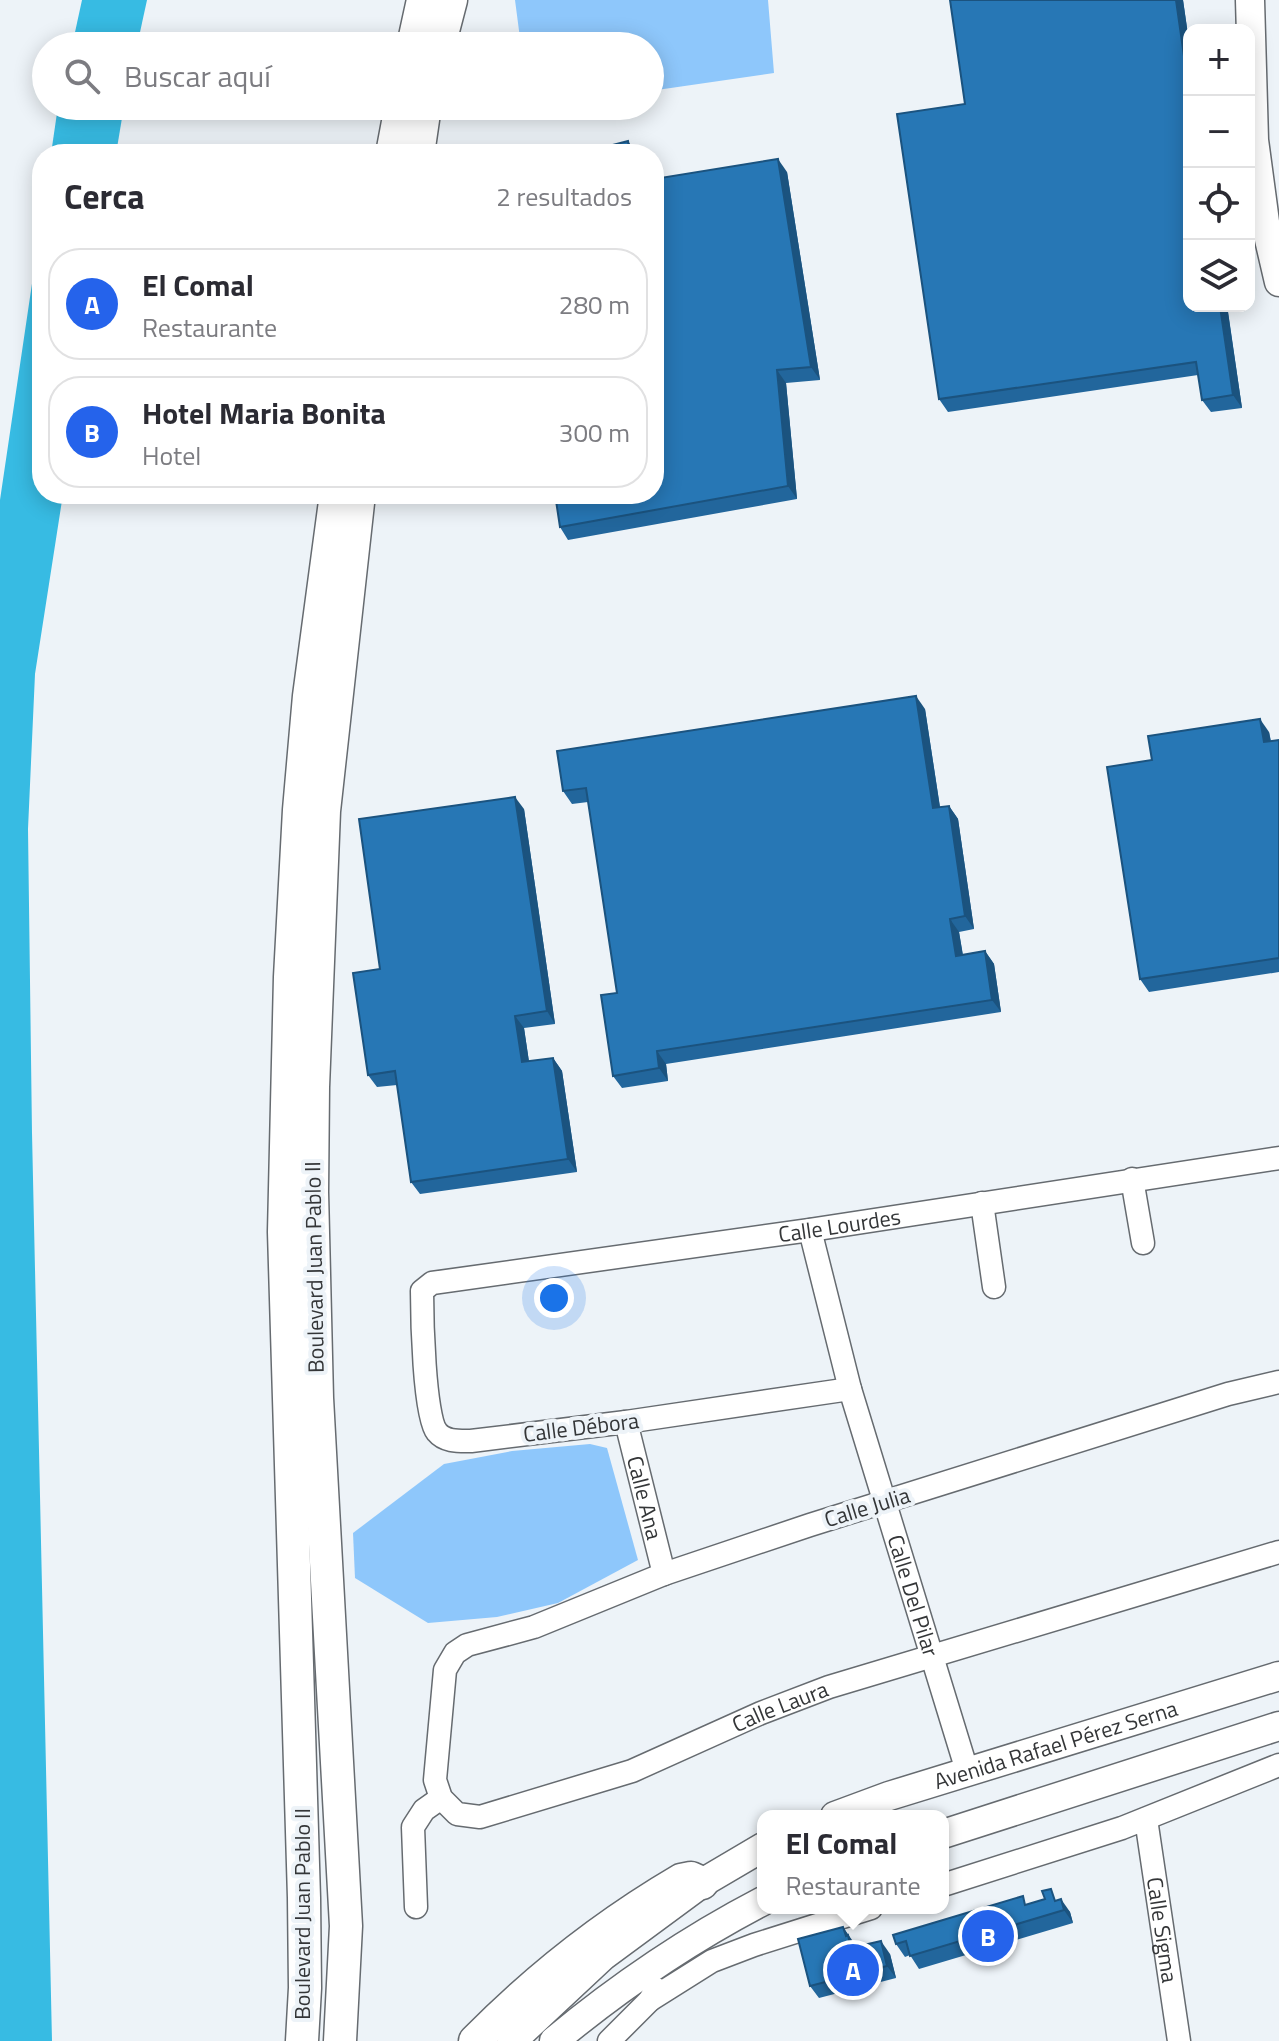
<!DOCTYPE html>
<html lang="es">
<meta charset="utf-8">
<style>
:root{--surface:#fff;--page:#f2f2f3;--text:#2b2b33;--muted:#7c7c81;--line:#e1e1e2;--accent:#2563eb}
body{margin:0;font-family:"Titillium Web",sans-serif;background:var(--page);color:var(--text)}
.controls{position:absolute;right:24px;top:24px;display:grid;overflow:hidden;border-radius:16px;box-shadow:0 4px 20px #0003}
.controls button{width:72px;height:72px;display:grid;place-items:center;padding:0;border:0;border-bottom:2px solid var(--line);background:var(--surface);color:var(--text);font:40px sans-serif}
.you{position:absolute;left:554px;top:1298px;width:28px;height:28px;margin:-20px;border:6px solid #fff;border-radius:50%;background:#1a73e8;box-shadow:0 0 0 12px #1a73e833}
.badge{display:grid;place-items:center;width:52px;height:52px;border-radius:50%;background:var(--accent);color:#fff;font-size:26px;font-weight:700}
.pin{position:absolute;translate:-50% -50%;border:4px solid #fff;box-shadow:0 2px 8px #0006}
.popup{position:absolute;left:757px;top:1810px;width:192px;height:104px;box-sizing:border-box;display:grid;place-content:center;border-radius:16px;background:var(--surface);filter:drop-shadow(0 2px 6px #0005);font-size:26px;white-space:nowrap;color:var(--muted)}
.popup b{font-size:30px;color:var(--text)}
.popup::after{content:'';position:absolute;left:50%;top:100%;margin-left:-16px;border:16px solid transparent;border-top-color:var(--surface)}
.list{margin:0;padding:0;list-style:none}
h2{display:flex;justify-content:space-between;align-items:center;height:104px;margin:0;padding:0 32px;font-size:34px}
h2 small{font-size:26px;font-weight:400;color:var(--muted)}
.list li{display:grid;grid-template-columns:52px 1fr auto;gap:24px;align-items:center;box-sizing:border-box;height:112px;margin:0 16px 16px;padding:0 16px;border:2px solid var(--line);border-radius:32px}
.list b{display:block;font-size:30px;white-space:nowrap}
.list p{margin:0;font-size:26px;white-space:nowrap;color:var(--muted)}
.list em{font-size:26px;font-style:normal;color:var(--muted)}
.icon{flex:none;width:44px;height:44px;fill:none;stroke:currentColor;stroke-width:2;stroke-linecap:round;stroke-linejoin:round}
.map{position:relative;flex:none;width:1279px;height:2041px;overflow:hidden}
.search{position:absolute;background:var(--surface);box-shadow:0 4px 20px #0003;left:32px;top:32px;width:632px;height:88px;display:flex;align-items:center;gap:20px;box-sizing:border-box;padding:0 28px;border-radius:44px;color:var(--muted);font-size:30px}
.panel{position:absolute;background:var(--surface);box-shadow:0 4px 20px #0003;left:32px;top:144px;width:632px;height:360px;border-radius:32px}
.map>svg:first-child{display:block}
</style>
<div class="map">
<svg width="1279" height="2041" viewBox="0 0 1279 2041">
<rect width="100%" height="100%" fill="#edf3f8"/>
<g fill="#8ec7fb">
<polygon points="515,0 768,0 774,73 650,91 650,46 521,46"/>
<polygon points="590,1444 607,1448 638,1560 558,1603 497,1617 428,1623 355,1578 353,1533 444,1464 512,1451"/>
</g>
<g fill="#37bbe3">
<polygon points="82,0 147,0 137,46 72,46"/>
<polygon points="58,106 124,106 116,154 51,154"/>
<polygon points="42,216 42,494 63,494 35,674 28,829 32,1133 52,2041 0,2041 0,500"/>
</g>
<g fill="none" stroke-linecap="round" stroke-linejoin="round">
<g stroke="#666b70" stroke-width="25">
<g id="minor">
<polyline points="1132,1179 1143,1243"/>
<polyline points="982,1203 994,1287"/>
<path id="s1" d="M810 1230 850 1389 968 1774"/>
<path id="s2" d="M1279 1382 1228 1394 810 1525 664 1574 534 1627 467 1645 455 1653 445 1670 435 1780 441 1798 457 1814 480 1817 632 1771 761 1713 829 1687 1279 1552"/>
<path id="s3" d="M850 1389 626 1422 471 1441C459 1441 445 1442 437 1432 424 1417 422 1315 422 1291L432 1283 810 1230 1279 1158"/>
<path id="s4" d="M626 1422 664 1574"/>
<path id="s5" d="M1146 1819 1179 2041"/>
<polyline points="943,1885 1122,1828 1279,1765"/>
<polyline points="416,1907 413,1827 424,1810 441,1798"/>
<polyline points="650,2000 712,1961 754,1945 871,1908"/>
<polyline points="609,2041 650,2000 656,1989"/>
</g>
</g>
<g stroke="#666b70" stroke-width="31">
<g id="major">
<polyline points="1250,0 1254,140 1265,222 1279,282"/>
<path id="s6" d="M835 1816 889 1796 1279 1676"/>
<polyline points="943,1834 1279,1726"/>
<polyline points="512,2041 603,1956 702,1883 763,1847"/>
<path d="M554 2041C619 1987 688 1940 763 1901"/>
</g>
</g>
<g stroke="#666b70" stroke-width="35">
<g id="highway">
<polyline points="413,46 423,0"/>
<polyline points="439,46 451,0"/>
<polyline points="392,154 401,106"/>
<polyline points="418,154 425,106"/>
<polyline points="302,2041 305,1988 304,1898 284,1232 290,977 299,810 309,696 336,494"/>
<polyline points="340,2041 346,1926 317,1398 312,1192 313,1087 324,811 359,494"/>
<path d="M475 2041C536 1979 606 1924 681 1880L691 1878 702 1883"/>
</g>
</g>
<use href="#minor" stroke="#fff" stroke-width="22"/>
<use href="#major" stroke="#fff" stroke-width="28"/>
<use href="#highway" stroke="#fff" stroke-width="32"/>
</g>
<g fill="#22669c">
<polygon points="1183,0 1242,408 1211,412 1202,400 1198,375 948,412 939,399 965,104"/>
<polygon points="787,172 820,380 786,383 797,499 568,540 560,527"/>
<polygon points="925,709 940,807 949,806 958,819 974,929 959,932 963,955 985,951 994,964 1001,1012 666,1064 668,1081 622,1088 613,1076 617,993 588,802 572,804 563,791"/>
<polygon points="1269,732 1271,741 1279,740 1279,972 1149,992 1140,979 1152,760"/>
<polygon points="524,809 555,1024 524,1028 529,1062 553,1058 562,1071 577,1172 420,1194 411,1182 397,1085 377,1087 368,1075 380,969"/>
<polygon points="1059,1900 1070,1912 1073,1923 919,1969 910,1955 905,1957 896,1944 1028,1904"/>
<polygon points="843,1927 856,1947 890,1954 896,1978 819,1998 810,1986"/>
</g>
<g fill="#1b537f">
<polygon points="1176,0 1183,0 1189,42 1189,91"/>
<polygon points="628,141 637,154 630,154"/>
<polygon points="778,159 787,172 820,380 811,367"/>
<polygon points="1220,306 1227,306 1242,408 1233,395"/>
<polygon points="777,370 786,383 797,499 788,486"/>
<polygon points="916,696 925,709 942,821 933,808"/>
<polygon points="1260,719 1269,732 1273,755 1264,742"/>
<polygon points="515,797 524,809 555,1024 547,1011"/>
<polygon points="949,806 958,819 974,929 965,916"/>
<polygon points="950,919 959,932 965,969 956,956"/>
<polygon points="985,951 994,964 1001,1012 992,1000"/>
<polygon points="515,1016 524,1028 531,1075 522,1062"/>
<polygon points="657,1051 666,1064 668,1081 659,1068"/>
<polygon points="553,1058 562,1071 577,1172 568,1159"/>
<polygon points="1061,1899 1070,1912 1073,1923 1064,1910"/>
<polygon points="843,1927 852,1940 857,1948 851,1948"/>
<polygon points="881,1941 890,1954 896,1978 887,1966"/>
</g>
<g fill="#2777b5" stroke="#1b537f" stroke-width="2">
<polygon points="950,0 1176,0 1189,91 1189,306 1220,306 1233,395 1202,400 1196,362 939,399 897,114 965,104"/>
<polygon points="628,141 630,154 578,154"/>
<polygon points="778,159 811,367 777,370 788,486 560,527 555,494 654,494 654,179"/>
<polygon points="916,696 933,808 949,806 965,916 950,919 956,956 985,951 992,1000 657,1051 659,1068 613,1076 601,995 617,993 586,788 563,791 557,751"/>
<polygon points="1260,719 1264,742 1279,740 1279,958 1140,979 1107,767 1152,760 1148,736"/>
<polygon points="515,797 547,1011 515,1016 522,1062 553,1058 568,1159 411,1182 395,1071 368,1075 353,973 380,969 359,819"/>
<polygon points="1051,1889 1055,1901 1061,1899 1064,1910 910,1956 906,1941 896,1944 893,1935 1023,1896 1025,1905 1045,1899 1042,1891"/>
<polygon points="843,1927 846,1936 848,1935 851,1948 881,1941 887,1966 810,1986 798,1939"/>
</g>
<g text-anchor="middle" stroke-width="8" stroke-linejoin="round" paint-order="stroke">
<g font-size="22" fill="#343638" stroke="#edf3f8">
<text dy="8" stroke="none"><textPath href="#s3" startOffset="986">Calle Lourdes</textPath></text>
<text transform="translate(314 1267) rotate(-91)" y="8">Boulevard Juan Pablo II</text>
<text transform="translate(581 1427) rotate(-7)" y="8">Calle Débora</text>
<text dy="8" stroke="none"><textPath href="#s4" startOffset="78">Calle Ana</textPath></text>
<text transform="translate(867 1507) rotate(-17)" y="8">Calle Julia</text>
<text dy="8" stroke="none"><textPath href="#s1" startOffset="380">Calle Del Pilar</textPath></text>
<text dy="8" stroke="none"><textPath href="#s2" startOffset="1384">Calle Laura</textPath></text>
<text dy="8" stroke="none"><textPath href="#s6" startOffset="232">Avenida Rafael Pérez Serna</textPath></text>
<text transform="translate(302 1914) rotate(-90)" y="8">Boulevard Juan Pablo II</text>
<text dy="8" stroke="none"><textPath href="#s5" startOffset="112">Calle Sigma</textPath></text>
</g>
</g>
</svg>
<div class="controls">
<button>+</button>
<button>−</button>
<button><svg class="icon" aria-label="locate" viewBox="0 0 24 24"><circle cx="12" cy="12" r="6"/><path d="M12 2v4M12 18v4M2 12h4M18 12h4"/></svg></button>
<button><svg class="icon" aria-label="layers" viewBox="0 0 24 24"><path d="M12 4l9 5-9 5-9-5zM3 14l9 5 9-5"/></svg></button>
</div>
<div class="you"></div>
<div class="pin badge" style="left:853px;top:1970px">A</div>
<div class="popup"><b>El Comal</b>Restaurante</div>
<div class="pin badge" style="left:988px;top:1936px">B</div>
<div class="search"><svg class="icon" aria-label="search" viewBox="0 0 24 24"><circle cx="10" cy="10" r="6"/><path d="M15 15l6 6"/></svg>Buscar aquí</div>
<section class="panel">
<h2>Cerca<small>2 resultados</small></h2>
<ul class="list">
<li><span class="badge">A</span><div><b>El Comal</b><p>Restaurante</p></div><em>280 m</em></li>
<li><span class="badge">B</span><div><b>Hotel Maria Bonita</b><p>Hotel</p></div><em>300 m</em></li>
</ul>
</section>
</div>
